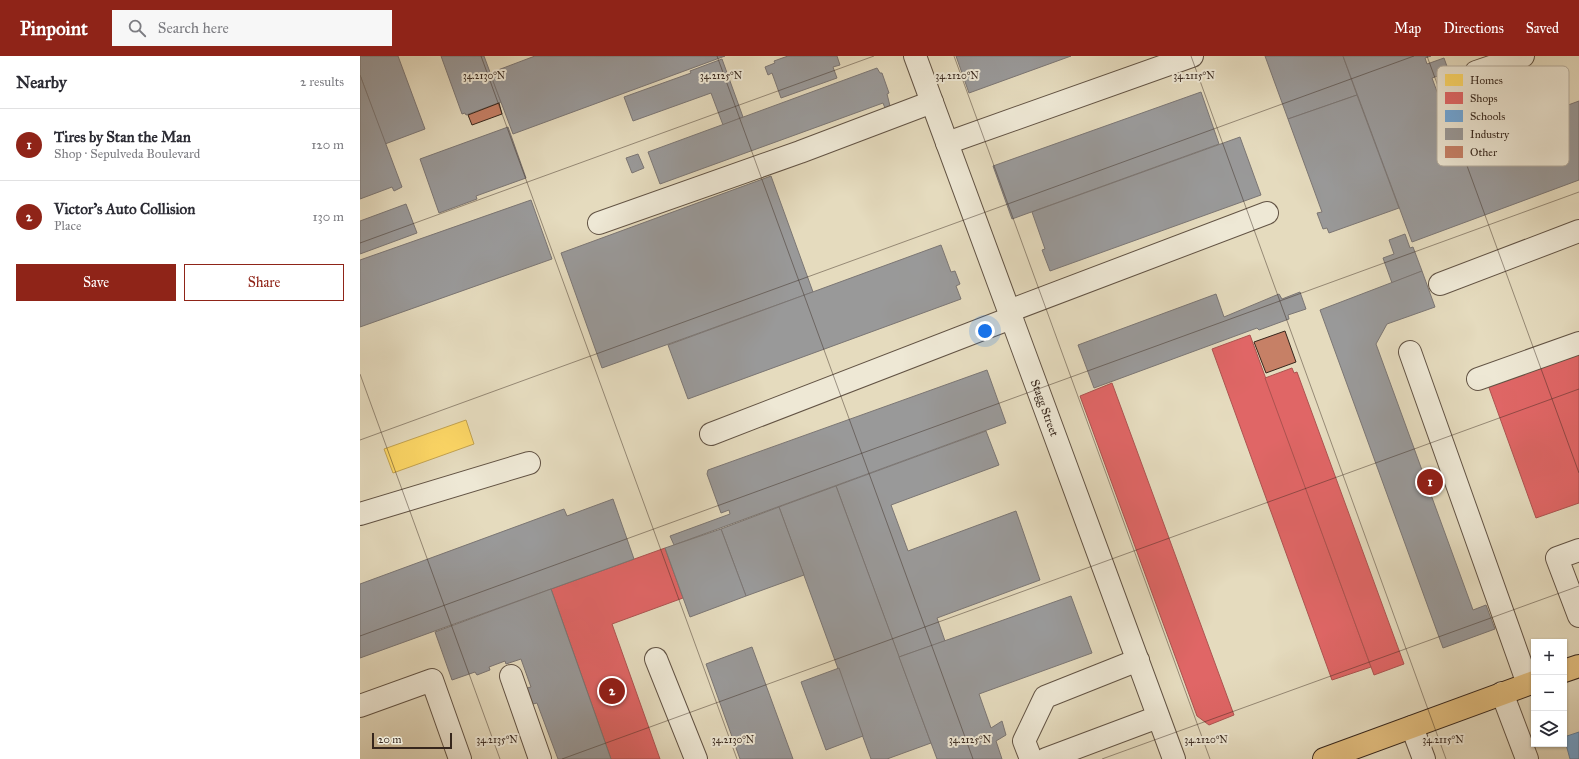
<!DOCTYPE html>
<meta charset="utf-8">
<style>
:root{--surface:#fff;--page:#f7f7f7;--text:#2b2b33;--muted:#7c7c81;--line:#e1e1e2;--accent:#8f2418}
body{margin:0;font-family:"IM FELL Great Primer",serif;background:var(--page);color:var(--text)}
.controls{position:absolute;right:12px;bottom:12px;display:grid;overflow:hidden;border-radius:0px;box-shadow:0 1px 3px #0004}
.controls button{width:36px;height:36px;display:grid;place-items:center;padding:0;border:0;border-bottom:1px solid var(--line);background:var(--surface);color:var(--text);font:20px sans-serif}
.scale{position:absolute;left:12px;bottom:10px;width:80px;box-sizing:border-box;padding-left:4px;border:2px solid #36261c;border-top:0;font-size:11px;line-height:14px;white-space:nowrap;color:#36261c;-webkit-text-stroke:3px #eee8d5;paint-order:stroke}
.you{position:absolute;left:625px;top:275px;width:14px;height:14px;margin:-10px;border:3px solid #fff;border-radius:50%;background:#1a73e8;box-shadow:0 0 0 6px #1a73e833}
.badge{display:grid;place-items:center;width:26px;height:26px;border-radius:50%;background:var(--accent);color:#fff;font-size:13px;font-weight:700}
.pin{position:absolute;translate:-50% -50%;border:2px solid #fff;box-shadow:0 1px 4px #0006}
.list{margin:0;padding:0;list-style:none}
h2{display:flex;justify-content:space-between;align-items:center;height:52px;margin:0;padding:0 16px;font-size:17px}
h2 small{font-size:13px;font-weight:400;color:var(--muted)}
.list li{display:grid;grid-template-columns:26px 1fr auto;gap:12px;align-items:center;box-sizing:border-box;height:72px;padding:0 16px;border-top:1px solid var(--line)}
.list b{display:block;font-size:15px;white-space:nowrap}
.list p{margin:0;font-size:13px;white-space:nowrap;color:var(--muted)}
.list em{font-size:13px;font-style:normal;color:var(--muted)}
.actions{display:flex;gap:8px;padding:12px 16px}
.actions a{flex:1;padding:9px 0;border:1px solid var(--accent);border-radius:0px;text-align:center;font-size:14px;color:var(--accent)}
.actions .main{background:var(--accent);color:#fff}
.icon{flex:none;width:22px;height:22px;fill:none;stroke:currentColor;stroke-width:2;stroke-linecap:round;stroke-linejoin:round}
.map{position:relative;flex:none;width:1219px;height:703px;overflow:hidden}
header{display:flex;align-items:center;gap:24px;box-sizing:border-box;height:56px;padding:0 20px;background:var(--accent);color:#fff}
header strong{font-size:19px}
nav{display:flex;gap:22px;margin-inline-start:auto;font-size:14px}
.search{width:280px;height:36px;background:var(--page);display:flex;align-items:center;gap:10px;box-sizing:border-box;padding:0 14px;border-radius:0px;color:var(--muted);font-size:15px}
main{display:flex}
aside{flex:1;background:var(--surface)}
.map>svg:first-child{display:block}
</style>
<header>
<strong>Pinpoint</strong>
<div class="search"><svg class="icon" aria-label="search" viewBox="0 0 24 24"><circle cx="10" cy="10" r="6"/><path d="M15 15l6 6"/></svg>Search here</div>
<nav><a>Map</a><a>Directions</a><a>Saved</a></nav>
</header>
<main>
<aside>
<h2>Nearby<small>2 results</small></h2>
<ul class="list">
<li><span class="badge">1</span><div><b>Tires by Stan the Man</b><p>Shop · Sepulveda Boulevard</p></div><em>120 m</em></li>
<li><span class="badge">2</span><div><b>Victor's Auto Collision</b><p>Place</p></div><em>130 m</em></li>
</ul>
<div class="actions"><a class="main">Save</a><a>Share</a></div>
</aside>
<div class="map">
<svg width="1219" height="703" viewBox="0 0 1219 703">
<rect width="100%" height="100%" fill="#e5dbbe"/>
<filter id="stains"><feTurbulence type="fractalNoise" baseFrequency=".005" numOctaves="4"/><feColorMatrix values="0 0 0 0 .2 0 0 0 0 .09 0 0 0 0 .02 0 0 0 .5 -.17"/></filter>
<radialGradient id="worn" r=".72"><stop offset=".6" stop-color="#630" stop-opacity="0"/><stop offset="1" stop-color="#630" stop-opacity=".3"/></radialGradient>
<polygon fill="#ffd966" stroke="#c3a350" points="106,364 114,388 33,417 24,393"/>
<g fill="#e06666" stroke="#ad5350">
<polygon points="890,279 1011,611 972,624 852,293"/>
<polygon points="1219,297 1219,447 1176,462 1128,329"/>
<polygon points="932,312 934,317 937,316 1044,608 1014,619 905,322"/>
<polygon points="752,327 874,659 849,669 837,660 720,340"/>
<polygon points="305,492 323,542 252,568 300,703 251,703 191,533"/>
</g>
<polygon fill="#6fa8dc" stroke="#5e81a2" points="1219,676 1219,703 1210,703 1204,681"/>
<g fill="#999" stroke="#7b7674">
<polygon points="0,0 38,0 65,73 25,88 0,19"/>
<polygon points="81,0 124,0 141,46 106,59 105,57 102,58"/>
<polygon points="175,0 365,0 153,78 130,17"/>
<polygon points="428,0 477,0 480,9 473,11 477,22 421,42 412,17 408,19 405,11 415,7 414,5"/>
<polygon points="596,0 711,0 609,37"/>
<polygon points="905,0 983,0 997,39 928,63"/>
<polygon points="983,0 1071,0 1065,2 1067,8 1084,2 1089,16 1072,22 1097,90 1219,45 1219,124 1052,186"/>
<polygon points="362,3 383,61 363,69 351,37 273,65 264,41 331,17 330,15"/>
<polygon points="517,12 520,17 522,17 529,37 527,38 530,50 525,52 523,47 300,128 288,96"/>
<polygon points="0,19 42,131 34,135 32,131 0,143"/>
<polygon points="841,36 859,88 652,163 633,110"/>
<polygon points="997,39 1039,152 969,177 967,172 963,173 957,157 962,156 928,63"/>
<polygon points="148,71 166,122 116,140 117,143 79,157 60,103"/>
<polygon points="880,81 901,139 690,215 682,194 685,193 672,156"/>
<polygon points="278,98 284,112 272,117 266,102"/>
<polygon points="411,120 453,236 242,312 201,197"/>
<polygon points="171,144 192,203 0,271 0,204"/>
<polygon points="46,148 57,177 0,198 0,165"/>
<polygon points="1045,178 1050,192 1053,191 1062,215 1032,227 1023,202 1034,198 1029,184"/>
<polygon points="581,189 591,216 595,215 600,228 596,230 601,243 328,343 308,289"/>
<polygon points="1062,215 1075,251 1027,268 1016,288 1113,554 1126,549 1135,573 1083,592 960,254"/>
<polygon points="940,236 946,253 928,259 929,263 899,274 897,272 734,332 718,289 856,238 864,261 919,238 922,243"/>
<polygon points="627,314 646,367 314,489 310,480 370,458 369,454 361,457 347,418 348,414"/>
<polygon points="626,375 639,409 531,449 548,495 656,455 680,524 577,562 585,585 539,601 476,430"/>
<polygon points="476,430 571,687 527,703 511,703 419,451"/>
<polygon points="253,443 274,503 0,602 0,528 204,453 207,460"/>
<polygon points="419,451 444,519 386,540 361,473"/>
<polygon points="361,473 386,540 330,561 305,492"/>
<polygon points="191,533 251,703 198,703 177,647 173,648 167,632 171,631 161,603 146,608 145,605 129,611 130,614 117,619 115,616 92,624 75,576"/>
<polygon points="711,540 732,597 619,638 631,672 642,665 646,679 636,685 642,703 577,703 539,601"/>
<polygon points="392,591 433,703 380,703 346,608"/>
<polygon points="479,612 503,680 466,694 441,626"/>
</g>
<g fill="#c68066" stroke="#36261c">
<polygon points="139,47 142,58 112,69 108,59"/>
<polygon points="925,275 936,306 906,317 894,286"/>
</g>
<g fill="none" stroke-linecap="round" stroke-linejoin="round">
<g stroke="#625344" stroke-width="24">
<g id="minor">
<path id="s1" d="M555 0 814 703"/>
<polyline points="1116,16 1163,0"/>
<polyline points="587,87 832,0"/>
<polyline points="239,167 440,96 572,46"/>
<polyline points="1080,228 1219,175"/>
<polyline points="649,255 907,157"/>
<polyline points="1050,296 1168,628"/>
<polyline points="1118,323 1219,287"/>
<polyline points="351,378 651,262"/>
<polyline points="0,458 169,407"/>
<polyline points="1219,494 1197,502 1219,560"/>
<polyline points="296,603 336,703"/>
<polyline points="151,620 180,703"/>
<polyline points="1142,637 1167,703"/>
<polyline points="0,650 72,624 100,703"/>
<polyline points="1052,671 1064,703"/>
<polyline points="671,703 664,685 685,641 778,604"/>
<polyline points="686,703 798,661"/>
</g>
</g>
<g stroke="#36261c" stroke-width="24">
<g id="major">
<polyline points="1204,615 1219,610"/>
<polyline points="964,703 1174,626"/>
</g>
</g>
<use href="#minor" stroke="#eee8d5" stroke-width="22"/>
<use href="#major" stroke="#e2be7f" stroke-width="22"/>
</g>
<path fill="none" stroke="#36261c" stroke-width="1" stroke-opacity="0.45" d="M121 0 377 703M357 0 613 703M594 0 850 703M831 0 1086 703M1067 0 1219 417M0 187 514 0M0 318 140 703M0 384 1054 0M0 580 1219 136M202 703 1219 333M742 703 1219 530"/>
<g text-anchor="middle" stroke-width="4" stroke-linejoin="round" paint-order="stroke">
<g font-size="12" fill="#36261c" stroke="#eee8d5">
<text dy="4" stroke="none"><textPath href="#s1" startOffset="375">Stagg Street</textPath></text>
</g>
</g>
<rect x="1077" y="10" width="132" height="100" rx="6" fill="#eee8d5" stroke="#b7ae9e" stroke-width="1"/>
<rect x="1085" y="18" width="18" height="12" fill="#ffd966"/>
<rect x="1085" y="36" width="18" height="12" fill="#e06666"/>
<rect x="1085" y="54" width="18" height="12" fill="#6fa8dc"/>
<rect x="1085" y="72" width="18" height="12" fill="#999"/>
<rect x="1085" y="90" width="18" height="12" fill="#c68066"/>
<g font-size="11" fill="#36261c">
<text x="1110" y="28">Homes</text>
<text x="1110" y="46">Shops</text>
<text x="1110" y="64">Schools</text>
<text x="1110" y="82">Industry</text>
<text x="1110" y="100">Other</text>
</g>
<g font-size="10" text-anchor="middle" fill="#36261c" stroke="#eee8d5" stroke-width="4" stroke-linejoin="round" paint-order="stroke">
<text x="124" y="23">34.2130°N</text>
<text x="361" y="23">34.2125°N</text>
<text x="597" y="23">34.2120°N</text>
<text x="834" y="23">34.2115°N</text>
<text x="137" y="687">34.2135°N</text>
<text x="373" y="687">34.2130°N</text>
<text x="610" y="687">34.2125°N</text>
<text x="846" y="687">34.2120°N</text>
<text x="1083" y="687">34.2115°N</text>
</g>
<rect width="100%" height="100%" filter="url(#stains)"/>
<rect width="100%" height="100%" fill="url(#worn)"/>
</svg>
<div class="controls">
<button>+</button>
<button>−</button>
<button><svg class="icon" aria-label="layers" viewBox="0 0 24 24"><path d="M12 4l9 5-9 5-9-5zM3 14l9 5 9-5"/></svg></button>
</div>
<div class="scale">20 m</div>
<div class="you"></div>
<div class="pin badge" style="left:1070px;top:426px">1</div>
<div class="pin badge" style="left:252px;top:635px">2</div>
</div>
</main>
